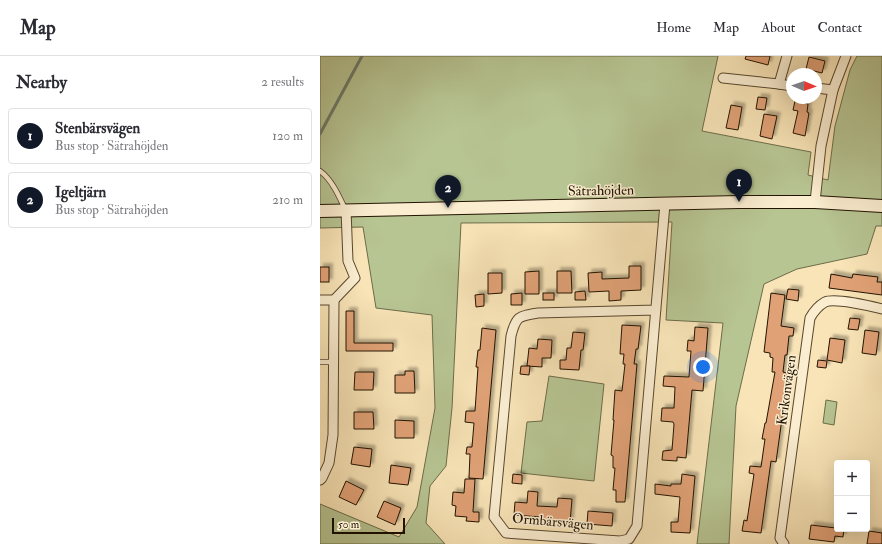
<!DOCTYPE html>
<meta charset="utf-8">
<style>
:root{--surface:#fff;--page:#f7f7f7;--text:#2b2b33;--muted:#7c7c81;--line:#e1e1e2;--accent:#111827}
body{margin:0;font-family:"IM FELL Double Pica",serif;background:var(--page);color:var(--text)}
.controls{position:absolute;right:12px;bottom:12px;display:grid;overflow:hidden;border-radius:4px;box-shadow:0 4px 16px #0002}
.controls button{width:36px;height:36px;display:grid;place-items:center;padding:0;border:0;border-bottom:1px solid var(--line);background:var(--surface);color:var(--text);font:20px sans-serif}
.compass{position:absolute;left:466px;top:12px;width:36px;height:36px;border-radius:50%;background:var(--surface);box-shadow:0 4px 16px #0002;rotate:92deg}
.scale{position:absolute;left:12px;bottom:10px;width:73px;box-sizing:border-box;padding-left:4px;border:2px solid #221300;border-top:0;font-size:11px;line-height:14px;white-space:nowrap;color:#221300;-webkit-text-stroke:3px #faedd0;paint-order:stroke}
.you{position:absolute;left:383px;top:311px;width:14px;height:14px;margin:-10px;border:3px solid #fff;border-radius:50%;background:#1a73e8;box-shadow:0 0 0 6px #1a73e833}
.badge{display:grid;place-items:center;width:26px;height:26px;border-radius:50%;background:var(--accent);color:#fff;font-size:13px;font-weight:700}
.pin{position:absolute;translate:-50% -33px;filter:drop-shadow(0 1px 2px #0008)}
.pin::after{content:'';position:absolute;top:21px;width:14px;height:12px;background:inherit;clip-path:polygon(0 0,100% 0,50% 100%)}
.list{margin:0;padding:0;list-style:none}
h2{display:flex;justify-content:space-between;align-items:center;height:52px;margin:0;padding:0 16px;font-size:17px}
h2 small{font-size:13px;font-weight:400;color:var(--muted)}
.list li{display:grid;grid-template-columns:26px 1fr auto;gap:12px;align-items:center;box-sizing:border-box;height:56px;margin:0 8px 8px;padding:0 8px;border:1px solid var(--line);border-radius:4px}
.list b{display:block;font-size:15px;white-space:nowrap}
.list p{margin:0;font-size:13px;white-space:nowrap;color:var(--muted)}
.list em{font-size:13px;font-style:normal;color:var(--muted)}
.map{position:relative;flex:none;width:562px;height:488px;overflow:hidden}
header{display:flex;align-items:center;gap:24px;box-sizing:border-box;height:56px;padding:0 20px;background:var(--surface);border-bottom:1px solid var(--line)}
header strong{font-size:19px}
nav{display:flex;gap:22px;margin-inline-start:auto;font-size:14px}
main{display:flex}
aside{flex:1;background:var(--surface)}
.map>svg:first-child{display:block}
</style>
<header>
<strong>Map</strong>
<nav><a>Home</a><a>Map</a><a>About</a><a>Contact</a></nav>
</header>
<main>
<aside>
<h2>Nearby<small>2 results</small></h2>
<ul class="list">
<li><span class="badge">1</span><div><b>Stenbärsvägen</b><p>Bus stop · Sätrahöjden</p></div><em>120 m</em></li>
<li><span class="badge">2</span><div><b>Igeltjärn</b><p>Bus stop · Sätrahöjden</p></div><em>210 m</em></li>
</ul>
</aside>
<div class="map">
<svg width="562" height="488" viewBox="0 0 562 488">
<defs>
<filter id="shadow"><feDropShadow dx="3.5" dy="-3.5" stdDeviation="1" flood-color="#0004"/></filter>
</defs>
<rect width="100%" height="100%" fill="#f8e4b7"/>
<filter id="stains"><feTurbulence type="fractalNoise" baseFrequency=".005" numOctaves="4"/><feColorMatrix values="0 0 0 0 .2 0 0 0 0 .09 0 0 0 0 .02 0 0 0 .5 -.17"/></filter>
<radialGradient id="worn" r=".72"><stop offset=".6" stop-color="#630" stop-opacity="0"/><stop offset="1" stop-color="#630" stop-opacity=".3"/></radialGradient>
<g fill="#b7c593" stroke="#6c6c4a">
<polygon points="0,0 398,0 382,75 491,96 488,119 508,124 515,70 530,14 537,0 562,0 562,170 556,170 547,198 477,213 444,228 416,350 409,488 377,488 403,267 346,264 352,166 141,167 132,352 126,410 110,430 106,467 125,488 0,488 0,448 79,481 97,451 115,352 112,259 56,252 43,171 0,172"/>
<polygon points="229,320 284,328 274,425 201,417 207,366 222,365"/>
<polygon points="506,344 517,346 514,369 503,367"/>
</g>
<g fill="none" stroke-linecap="round" stroke-linejoin="round">
<polyline stroke="#6c7a6a" stroke-width="3" points="0,78 42,0"/>
</g>
<g fill="#e0a176" stroke="#221300" filter="url(#shadow)">
<polygon points="426,0 450,0 448,9 425,3"/>
<polygon points="489,1 505,5 502,17 486,13"/>
<polygon points="438,41 447,42 445,54 436,53"/>
<polygon points="475,45 488,48 487,56 489,57 485,80 473,77 478,55 473,54"/>
<polygon points="411,49 422,51 418,74 406,72"/>
<polygon points="444,58 457,60 452,83 440,80"/>
<polygon points="309,210 321,210 321,234 301,235 301,244 289,245 289,235 269,236 268,217 282,216 282,223 309,222"/>
<rect x="0" y="211" width="9" height="15"/>
<polygon points="219,215 219,238 205,238 205,216"/>
<polygon points="237,215 251,215 252,237 237,237"/>
<polygon points="168,217 182,217 182,237 168,238"/>
<polygon points="511,218 532,222 533,218 558,221 557,226 562,226 562,239 509,232"/>
<polygon points="468,233 479,234 478,245 466,243"/>
<polygon points="265,235 266,244 255,244 255,236"/>
<polygon points="202,237 202,249 191,249 191,238"/>
<rect x="223" y="237" width="11" height="7"/>
<polygon points="451,237 465,239 461,270 474,272 473,280 469,280 467,299 465,299 463,316 467,317 464,348 456,406 451,405 441,477 422,475 424,464 427,465 434,418 429,417 430,410 441,411 445,383 442,383 445,367 446,367 455,316 452,316 453,302 450,301 450,297 444,296"/>
<polygon points="164,238 164,250 156,251 155,239"/>
<polygon points="26,255 34,255 34,287 73,287 73,295 26,295"/>
<polygon points="530,262 540,263 538,274 528,273"/>
<polygon points="302,269 321,270 318,293 316,293 314,308 317,308 305,446 296,446 296,434 293,434 295,412 293,412 293,400 291,399 294,364 293,364 295,334 302,335 305,308 303,308 304,298 300,298"/>
<polygon points="375,271 388,272 383,335 372,334 366,402 357,401 357,405 342,404 343,395 352,394 354,368 353,366 341,365 342,352 354,352 355,331 343,330 344,320 369,321 371,295 367,295 368,284 374,285"/>
<polygon points="162,272 176,274 163,423 149,422 150,398 146,398 147,391 152,391 154,367 145,366 146,355 155,355 158,311 156,311 158,294 160,294"/>
<polygon points="545,274 559,276 556,299 542,297"/>
<polygon points="253,276 265,277 263,294 261,294 259,314 240,313 240,304 246,304 247,292 251,292"/>
<polygon points="510,282 525,284 522,307 507,304"/>
<polygon points="218,283 232,284 231,302 222,302 222,311 207,310 209,292 217,293"/>
<polygon points="498,304 507,305 506,312 497,311"/>
<polygon points="201,310 210,310 209,319 200,318"/>
<polygon points="85,315 94,315 95,337 75,337 75,319 85,319"/>
<polygon points="35,316 54,316 53,334 34,334"/>
<polygon points="34,356 53,356 54,373 34,373"/>
<polygon points="75,364 94,365 94,382 75,382"/>
<polygon points="34,391 52,393 50,411 31,408"/>
<polygon points="71,409 91,412 88,429 69,427"/>
<polygon points="193,418 202,419 202,428 192,427"/>
<polygon points="362,418 375,420 370,477 351,476 351,466 358,466 360,441 335,438 335,428 351,430 351,428 361,428"/>
<polygon points="145,423 155,423 153,456 159,456 159,466 146,465 147,461 135,460 136,450 132,449 133,436 144,437"/>
<polygon points="26,425 44,434 36,449 19,441"/>
<polygon points="208,435 218,436 217,450 237,451 238,442 252,443 250,467 220,464 221,461 194,459 195,446 207,447"/>
<polygon points="64,445 81,452 75,469 57,461"/>
<polygon points="268,455 293,457 292,470 267,468"/>
<polygon points="491,469 524,473 523,481 515,480 514,486 489,483"/>
<polygon points="549,475 562,477 562,488 547,488"/>
</g>
<g fill="none" stroke-linecap="round" stroke-linejoin="round">
<g stroke="#58472e" stroke-width="6">
<g id="lane">
<path d="M0 115C12 124 19 140 25 153"/>
<polyline points="0,306 13,306"/>
</g>
</g>
<g stroke="#58472e" stroke-width="11">
<g id="street">
<polyline points="467,0 459,28 472,30"/>
<polyline points="403,22 459,28"/>
<polyline points="496,32 513,34"/>
<polyline points="495,146 501,90 513,34 526,0"/>
<polyline points="0,244 14,244 13,379 9,407 2,422 0,424"/>
<polyline points="14,244 35,222 28,205 26,154"/>
<path d="M336 254 218 257C199 260 196 260 191 280L174 461 186 477 300 485 309 483 317 470 345 148"/>
<path d="M464 488 460 482 490 262C494 255 498 250 505 246 515 242 550 250 562 253"/>
</g>
</g>
<g stroke="#221300" stroke-width="14">
<polyline id="secondary" points="0,155 419,146 495,146 562,150"/>
</g>
<use href="#lane" stroke="#faedd0" stroke-width="4.5"/>
<use href="#street" stroke="#faedd0" stroke-width="9"/>
<use href="#secondary" stroke="#faedd0" stroke-width="12"/>
</g>
<g text-anchor="middle" stroke-width="3" stroke-linejoin="round" paint-order="stroke">
<g font-size="14" fill="#221300" stroke="#faedd0">
<text transform="translate(281 134) rotate(-1)" y="5">Sätrahöjden</text>
<text transform="translate(466 334) rotate(-82)" y="5">Krikonvägen</text>
<text transform="translate(233 465) rotate(5)" y="5">Ormbärsvägen</text>
</g>
</g>
<rect width="100%" height="100%" filter="url(#stains)"/>
<rect width="100%" height="100%" fill="url(#worn)"/>
</svg>
<div class="controls">
<button>+</button>
<button>−</button>
</div>
<svg class="compass" viewBox="-18 -18 36 36"><path d="M0-13l5 13h-10z" fill="#e53935"/><path d="M0 13l5-13h-10z" fill="#7c7c81"/></svg>
<div class="scale">50 m</div>
<div class="you"></div>
<div class="pin badge" style="left:419px;top:146px">1</div>
<div class="pin badge" style="left:128px;top:152px">2</div>
</div>
</main>
